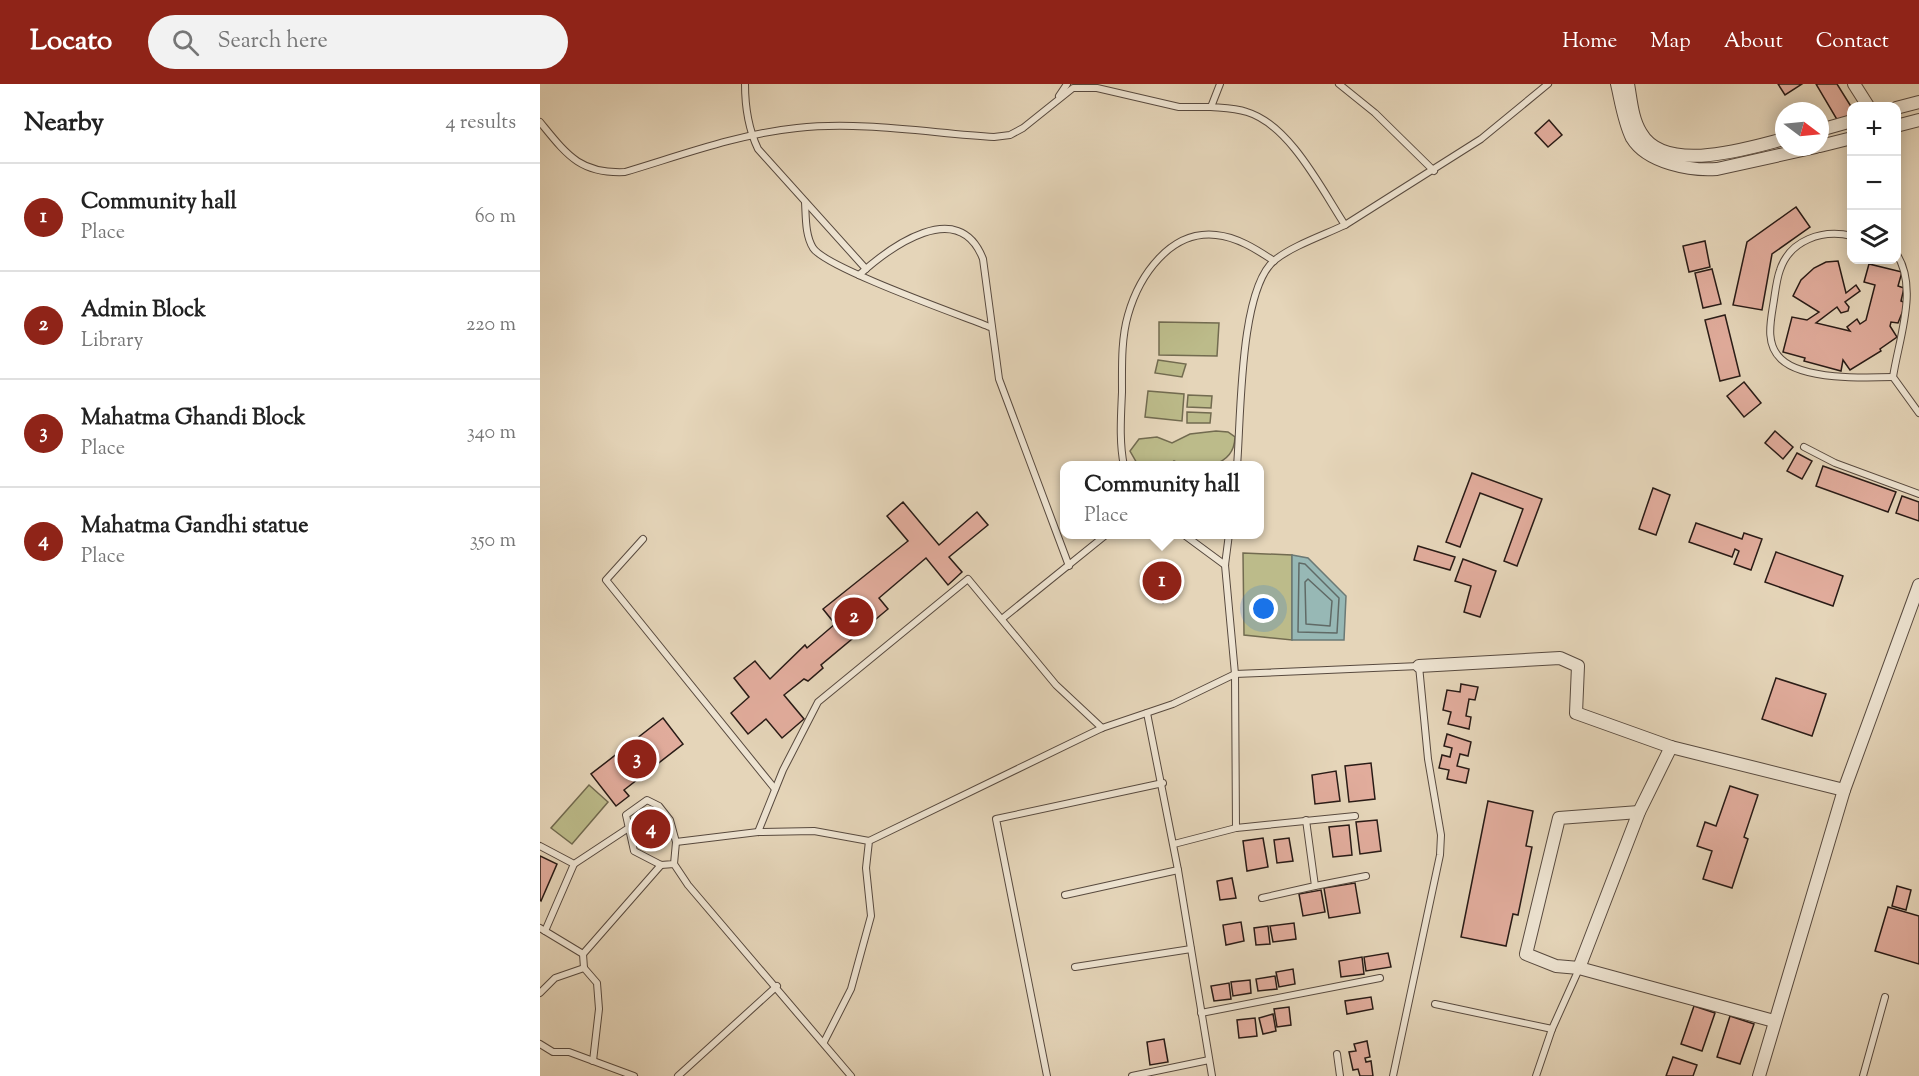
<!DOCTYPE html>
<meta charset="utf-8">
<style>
:root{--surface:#fff;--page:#f2f2f2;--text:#222;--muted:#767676;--line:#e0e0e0;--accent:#8f2418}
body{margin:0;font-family:"Sorts Mill Goudy",serif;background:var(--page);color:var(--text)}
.controls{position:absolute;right:18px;top:18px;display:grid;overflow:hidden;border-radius:12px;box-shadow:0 3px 15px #0003}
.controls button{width:54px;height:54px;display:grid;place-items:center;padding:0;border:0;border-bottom:2px solid var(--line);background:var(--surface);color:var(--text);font:30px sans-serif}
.compass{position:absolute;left:1235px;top:18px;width:54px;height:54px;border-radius:50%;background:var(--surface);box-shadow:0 3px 15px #0003;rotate:106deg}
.you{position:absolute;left:724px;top:525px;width:21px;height:21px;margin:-15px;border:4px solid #fff;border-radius:50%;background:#1a73e8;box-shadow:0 0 0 9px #1a73e833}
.badge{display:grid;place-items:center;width:39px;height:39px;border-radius:50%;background:var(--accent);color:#fff;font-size:20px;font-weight:700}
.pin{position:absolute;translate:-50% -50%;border:3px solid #fff;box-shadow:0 2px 6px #0006}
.popup{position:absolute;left:520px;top:377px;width:204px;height:78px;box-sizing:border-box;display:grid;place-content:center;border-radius:12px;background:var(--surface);filter:drop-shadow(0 2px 4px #0005);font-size:20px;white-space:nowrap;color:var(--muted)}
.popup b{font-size:22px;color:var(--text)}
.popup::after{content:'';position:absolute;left:50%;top:100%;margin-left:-12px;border:12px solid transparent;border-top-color:var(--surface)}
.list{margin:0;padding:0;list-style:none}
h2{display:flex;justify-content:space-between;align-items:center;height:78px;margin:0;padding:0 24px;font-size:26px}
h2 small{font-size:20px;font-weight:400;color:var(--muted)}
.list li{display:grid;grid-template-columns:39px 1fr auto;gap:18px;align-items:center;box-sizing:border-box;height:108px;padding:0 24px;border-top:2px solid var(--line)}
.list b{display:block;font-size:22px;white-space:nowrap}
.list p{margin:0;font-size:20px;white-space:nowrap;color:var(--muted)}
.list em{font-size:20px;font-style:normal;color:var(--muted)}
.icon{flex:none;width:33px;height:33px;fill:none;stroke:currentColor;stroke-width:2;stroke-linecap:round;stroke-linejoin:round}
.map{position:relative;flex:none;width:1379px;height:992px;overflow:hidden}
header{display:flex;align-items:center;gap:36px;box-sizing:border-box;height:84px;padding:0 30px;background:var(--accent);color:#fff}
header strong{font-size:28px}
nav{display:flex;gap:33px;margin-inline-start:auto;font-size:21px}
.search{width:420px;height:54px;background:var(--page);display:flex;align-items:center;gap:15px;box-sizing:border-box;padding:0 21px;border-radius:33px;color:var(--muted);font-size:22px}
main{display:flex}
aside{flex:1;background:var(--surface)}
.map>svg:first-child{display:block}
</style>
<header>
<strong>Locato</strong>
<div class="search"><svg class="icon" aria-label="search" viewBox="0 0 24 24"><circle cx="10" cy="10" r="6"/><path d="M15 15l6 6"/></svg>Search here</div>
<nav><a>Home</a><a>Map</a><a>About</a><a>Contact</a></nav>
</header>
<main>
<aside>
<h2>Nearby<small>4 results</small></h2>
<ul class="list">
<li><span class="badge">1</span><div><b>Community hall</b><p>Place</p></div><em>60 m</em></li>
<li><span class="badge">2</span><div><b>Admin Block</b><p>Library</p></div><em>220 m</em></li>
<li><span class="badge">3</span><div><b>Mahatma Ghandi Block</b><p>Place</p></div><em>340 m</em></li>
<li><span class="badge">4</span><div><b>Mahatma Gandhi statue</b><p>Place</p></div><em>350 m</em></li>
</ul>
</aside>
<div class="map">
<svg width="1379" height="992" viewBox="0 0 1379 992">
<rect width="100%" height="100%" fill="#e5d5b9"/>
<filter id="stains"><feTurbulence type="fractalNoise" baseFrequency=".00333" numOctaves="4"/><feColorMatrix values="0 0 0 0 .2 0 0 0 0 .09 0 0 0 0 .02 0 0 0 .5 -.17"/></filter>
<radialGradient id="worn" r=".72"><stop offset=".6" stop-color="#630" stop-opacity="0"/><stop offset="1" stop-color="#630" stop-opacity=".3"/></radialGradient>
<g fill="#bcbb8a" stroke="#726b50" stroke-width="1.5">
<polygon points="619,238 679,239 677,272 619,271"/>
<polygon points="618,276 646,280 642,293 615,289"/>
<polygon points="608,307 644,310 642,337 605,333"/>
<polygon points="648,311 672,312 671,324 647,323"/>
<polygon points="647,328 671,329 670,339 647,339"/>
<path d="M676 347 688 348 695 353C694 384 657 388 634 377L629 381H598L590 367 599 355 617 353 632 359 650 350Z"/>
<polygon points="703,469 752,471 752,556 704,551"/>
<polygon points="49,701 68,718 32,760 11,744"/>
</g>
<polygon fill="#97b8b5" stroke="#6b7975" stroke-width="1.5" points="752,471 768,474 806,512 804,556 752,556"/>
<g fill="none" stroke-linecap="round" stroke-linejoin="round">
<g stroke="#606a66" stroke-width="1.5">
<polygon points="759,479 765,480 799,514 797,549 758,548"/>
<polygon points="768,495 792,517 790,542 766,540 765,498"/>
</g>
</g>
<g fill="#e1ac9c" stroke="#291b16" stroke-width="1.5">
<polygon points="1238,0 1262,0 1245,11"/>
<polygon points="1276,0 1297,0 1312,24 1312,31 1299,39"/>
<polygon points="1009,36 1022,51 1008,63 995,49"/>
<polygon points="1256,123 1270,143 1232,170 1222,226 1193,221 1207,158"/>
<polygon points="1165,157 1170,183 1149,188 1143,162"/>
<polygon points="1298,177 1306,209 1316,201 1320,207 1305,218 1309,223 1308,227 1301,229 1297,223 1276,239 1310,247 1307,243 1317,235 1320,240 1326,236 1335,201 1324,198 1329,180 1362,188 1358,202 1364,204 1361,217 1366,219 1358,239 1351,238 1350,242 1357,253 1340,265 1341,267 1310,286 1303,276 1301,287 1264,277 1265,274 1243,268 1252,233 1267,236 1279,228 1253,212 1261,196 1274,184 1286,178"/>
<polygon points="1172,185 1181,220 1163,224 1155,189"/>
<polygon points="1185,231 1200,292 1180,297 1165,236"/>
<polygon points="1204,298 1221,319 1204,333 1187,312"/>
<polygon points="1235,347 1253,363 1243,375 1225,359"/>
<polygon points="1257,369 1272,377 1262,395 1247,387"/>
<polygon points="1283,382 1356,408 1348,428 1276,402"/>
<polygon points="932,389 1002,415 977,482 964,477 983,425 940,409 920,463 906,458"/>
<polygon points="1113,404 1130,411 1116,451 1099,445"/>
<polygon points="1362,412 1379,418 1379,437 1356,429"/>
<polygon points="363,418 399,461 437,428 448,441 409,473 422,488 408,501 386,474 339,514 348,525 281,581 283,584 268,597 264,595 244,611 264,635 242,654 226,635 208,650 191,629 209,613 194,594 215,577 230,595 265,561 267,564 295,540 283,525 368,457 347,432"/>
<polygon points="1156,439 1202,455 1204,449 1222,455 1211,486 1194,480 1199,467 1195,465 1192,473 1149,458"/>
<polygon points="878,462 915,473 910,486 874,476"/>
<polygon points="1236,468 1303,492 1293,522 1225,498"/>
<polygon points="923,475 956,487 940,533 924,528 931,502 915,497"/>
<polygon points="622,476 643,500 623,519 601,494"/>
<polygon points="1236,594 1286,610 1272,652 1222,635"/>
<polygon points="921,600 938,603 935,616 929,615 926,632 931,633 929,645 908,640 911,628 903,626 907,606 920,608"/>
<polygon points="123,634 143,660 84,706 89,712 76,722 51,690"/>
<polygon points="907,650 931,658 928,672 920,670 917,682 929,685 926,699 907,695 909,686 899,684 902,671 910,673 912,664 904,662"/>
<polygon points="831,679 835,715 809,718 805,682"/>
<polygon points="796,687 800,717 775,720 772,691"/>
<polygon points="1190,702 1218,711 1204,753 1208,755 1192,804 1163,795 1172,767 1157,762 1165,738 1176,742"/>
<polygon points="948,717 993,727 986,762 992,763 978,831 973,830 966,862 921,853"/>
<polygon points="837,736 841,767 820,770 816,738"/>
<polygon points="809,741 812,771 793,773 789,743"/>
<polygon points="723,754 728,783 707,787 703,757"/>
<polygon points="749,754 753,777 737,779 734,756"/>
<polygon points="0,772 17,780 1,817 0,816"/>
<polygon points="692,794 696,814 680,816 677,797"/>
<polygon points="815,799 820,829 789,834 784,804"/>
<polygon points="1357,802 1371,806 1366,826 1352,822"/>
<polygon points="781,806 785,828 763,832 759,810"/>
<polygon points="1348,823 1379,832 1379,880 1335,867"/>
<polygon points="701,838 704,857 686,861 683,841"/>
<polygon points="754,839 756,855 733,858 730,842"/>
<polygon points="728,842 730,860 716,861 714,844"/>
<polygon points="848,869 851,883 826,887 824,873"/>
<polygon points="822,873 824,890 801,893 799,877"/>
<polygon points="753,885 755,900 739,903 736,888"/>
<polygon points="735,892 737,905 718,907 716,895"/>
<polygon points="710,896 711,909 693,912 691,898"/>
<polygon points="689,899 691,915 674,917 671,902"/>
<polygon points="831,913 833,925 807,930 805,917"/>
<polygon points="1154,922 1175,929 1162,967 1141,960"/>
<polygon points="749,923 751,941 737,943 734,925"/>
<polygon points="733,930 736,947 723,950 719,934"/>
<polygon points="1190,932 1214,940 1200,980 1177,973"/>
<polygon points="715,934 717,952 699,954 697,936"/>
<polygon points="624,955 628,978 610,981 607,958"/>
<polygon points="827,957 830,973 825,974 826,978 831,977 833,992 820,992 818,985 813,986 809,968 816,967 814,960"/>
<polygon points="1133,973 1157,981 1153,992 1126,992"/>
</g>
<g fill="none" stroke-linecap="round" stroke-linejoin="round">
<g stroke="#584a3f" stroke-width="8">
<g id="lane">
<path d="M205 0C205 23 208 44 218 65L326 185"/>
<path d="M680 0 671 23C683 24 695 24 707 28 750 41 782 106 805 141L941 55 1008 0"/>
<polyline points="799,0 835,29 894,87"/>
<polyline points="519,12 527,0"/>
<path d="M0 38C27 71 40 90 85 88 142 71 198 50 257 44 321 37 390 49 454 53L470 51 483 44 533 4H557L639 23H671"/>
<path d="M265 118C266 133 265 151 273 164 286 184 420 231 450 243"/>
<path d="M1312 152C1282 145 1250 156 1240 186 1236 197 1235 211 1233 222 1230 240 1226 261 1241 275 1263 296 1324 294 1353 293"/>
<path d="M1356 169C1379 203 1359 254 1353 293L1379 329"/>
<path d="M319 191C350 163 419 112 443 175L459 295 529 482"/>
<polyline points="1264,363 1295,379 1379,410"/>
<path d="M584 382C579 358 581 332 582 308 582 283 581 255 588 231 599 192 630 146 676 151 697 153 716 165 734 177"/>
<path d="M697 382C701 337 699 204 735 176 752 162 784 151 805 141"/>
<polyline points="643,450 685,481"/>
<polyline points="689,450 685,481 695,590 696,744 815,732"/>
<polyline points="103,455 66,496 235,705"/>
<polyline points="463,534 567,450"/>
<polyline points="607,629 638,786 672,992"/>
<polyline points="218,748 243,686 278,618 428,495 516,601 562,644"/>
<polyline points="136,758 218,748 274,747 329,757"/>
<polyline points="634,760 696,744"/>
<polyline points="0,762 34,780 87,745"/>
<polyline points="134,780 121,781 94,767 86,731 107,716 119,722 130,736 136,758 134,780 148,801 311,992"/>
<polyline points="775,802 826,792"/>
<polyline points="525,811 638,786"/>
<polyline points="722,814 775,802 766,736"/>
<polyline points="0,844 43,870 44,884"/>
<polyline points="5,847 34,780"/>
<polyline points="43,870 121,781"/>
<polyline points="535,883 651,865"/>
<polyline points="0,909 15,894 44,884 57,899 59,925 53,977"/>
<polyline points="895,920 1012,945"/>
<polyline points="661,929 840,894"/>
<polyline points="284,958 311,905 331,832 326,784 329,757 562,644 633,620 695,590 879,582 888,675 901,751 900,771 853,992"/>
<polyline points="0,960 13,968 29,968 94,992"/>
<polyline points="797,970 800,992"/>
<polyline points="138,992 237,902"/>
<polyline points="507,992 456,735 623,699"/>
<polyline points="592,992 669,976"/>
<polyline points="996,992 1012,945 1039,885"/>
<polyline points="1323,992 1345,913"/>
</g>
</g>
<g stroke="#584a3f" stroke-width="14">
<g id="street">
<path d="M1077 0C1081 17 1084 38 1092 54 1107 79 1151 87 1177 85L1276 63"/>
<path d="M1088 0C1091 16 1092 35 1101 49 1125 91 1209 64 1244 55"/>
<polyline points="1314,0 1328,22"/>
<polyline points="1356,24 1379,18"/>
<polyline points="1356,42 1379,36"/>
<polyline points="1280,46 1312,37"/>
<polyline points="1280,62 1312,54"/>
<polyline points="879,582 1020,574 1038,582 1036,629 1131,663 1304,706"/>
<polyline points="1099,728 1019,734 986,870 1016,882 1039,884 1234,937"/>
<polyline points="1039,884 1099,728 1131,663"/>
<polyline points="1219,992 1304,706 1379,501"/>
</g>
</g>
<use href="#lane" stroke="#eee4d2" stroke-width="6"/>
<use href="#street" stroke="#eee4d2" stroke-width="12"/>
</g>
<rect width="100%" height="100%" filter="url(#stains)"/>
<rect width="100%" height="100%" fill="url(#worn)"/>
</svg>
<div class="controls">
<button>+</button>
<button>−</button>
<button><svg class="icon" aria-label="layers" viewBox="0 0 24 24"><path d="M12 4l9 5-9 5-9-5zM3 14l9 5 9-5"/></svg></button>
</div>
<svg class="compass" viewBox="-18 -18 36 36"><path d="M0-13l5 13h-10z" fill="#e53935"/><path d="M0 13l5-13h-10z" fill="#767676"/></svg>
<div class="you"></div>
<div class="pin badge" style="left:622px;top:497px">1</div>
<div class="popup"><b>Community hall</b>Place</div>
<div class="pin badge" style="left:314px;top:533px">2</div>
<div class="pin badge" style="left:97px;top:675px">3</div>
<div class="pin badge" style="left:111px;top:745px">4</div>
</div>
</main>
